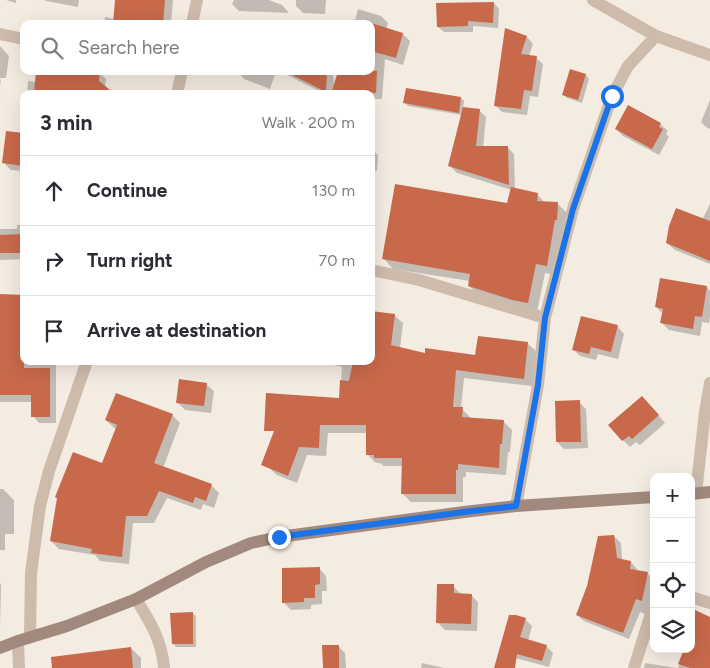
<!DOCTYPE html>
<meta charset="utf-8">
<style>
:root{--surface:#fff;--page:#f7f7f7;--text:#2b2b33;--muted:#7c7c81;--line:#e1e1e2}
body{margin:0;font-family:Figtree,sans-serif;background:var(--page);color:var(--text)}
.controls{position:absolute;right:15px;bottom:15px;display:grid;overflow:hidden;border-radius:10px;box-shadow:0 5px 20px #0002}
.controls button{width:45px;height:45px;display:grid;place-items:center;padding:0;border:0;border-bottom:1px solid var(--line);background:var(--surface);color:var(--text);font:25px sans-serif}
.stop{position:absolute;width:15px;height:15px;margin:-11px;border:4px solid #1a73e8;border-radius:50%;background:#fff}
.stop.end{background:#1a73e8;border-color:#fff;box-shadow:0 1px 5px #0008}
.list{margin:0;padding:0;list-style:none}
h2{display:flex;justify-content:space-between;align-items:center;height:65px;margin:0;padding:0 20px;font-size:21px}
h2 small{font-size:16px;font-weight:400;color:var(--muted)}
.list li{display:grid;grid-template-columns:32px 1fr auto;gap:15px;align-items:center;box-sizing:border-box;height:70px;padding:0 20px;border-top:1px solid var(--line)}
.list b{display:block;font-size:19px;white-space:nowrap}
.list em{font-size:16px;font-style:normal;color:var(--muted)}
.icon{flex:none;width:28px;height:28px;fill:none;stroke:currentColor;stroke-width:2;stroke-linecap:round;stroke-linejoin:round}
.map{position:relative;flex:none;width:710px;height:668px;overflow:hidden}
.search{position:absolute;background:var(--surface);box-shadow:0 5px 20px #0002;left:20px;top:20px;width:355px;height:55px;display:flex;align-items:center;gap:12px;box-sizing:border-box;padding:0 18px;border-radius:10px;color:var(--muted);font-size:19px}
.panel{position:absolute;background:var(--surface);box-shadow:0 5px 20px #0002;left:20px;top:90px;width:355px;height:275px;border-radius:10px}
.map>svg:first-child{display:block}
</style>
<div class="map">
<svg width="710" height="668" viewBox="0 0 710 668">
<rect width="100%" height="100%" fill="#f4ebe1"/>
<g fill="#0003">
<polygon points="6,0 16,0 16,3"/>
<polygon points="45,0 79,0 78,7 46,1"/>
<polygon points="116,0 173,0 171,24 104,24 105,17 115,19"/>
<polygon points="234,0 269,0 282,5 289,13 239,11 232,4"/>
<polygon points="296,0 326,0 325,14 303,13 296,6"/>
<polygon points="494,3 499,9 498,28 473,26 473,32 444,32 438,27"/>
<polygon points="358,9 381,16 388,23 386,29 403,34 410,41 403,65 385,59 382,99 371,99 371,94 325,94 279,71 331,71 333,73 334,87 371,71 371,24 354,24"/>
<polygon points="527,37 533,44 529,56 536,58 543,64 538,97 530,96 527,115 502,112 495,105"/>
<polygon points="0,46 9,56 6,78 0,78 1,83 0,83"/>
<polygon points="238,71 276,71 270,89 244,79 238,72"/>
<polygon points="571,71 586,75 589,79 582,103 567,98 564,95"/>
<polygon points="99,72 106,79 105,88 113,94 27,94 28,81 37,82"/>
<polygon points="461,98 464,101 463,109 479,110 486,117 483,148 507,147 514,154 515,189 537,194 545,203 557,203 567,213 557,275 545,273 537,312 479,296 469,286 470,281 393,269 384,259 508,204 512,190 457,173 450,166 462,115 408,106 405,103"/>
<polygon points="710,100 710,129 706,127 701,122"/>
<polygon points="24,120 24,171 11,170 4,163 22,134"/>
<polygon points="660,124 668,131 666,134 669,137 659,155 623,136 616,129"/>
<polygon points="371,151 375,152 378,155 377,171 371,170"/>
<polygon points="710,204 710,264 675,250 667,243 702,220"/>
<polygon points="17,225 24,225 24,259 0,260 0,229 17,229"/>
<polygon points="707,287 710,291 710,316 709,323 702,322 700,336 669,330 662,323 663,314 656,307"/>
<polygon points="0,295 24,361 56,361 56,423 39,423 33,416 32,402 0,402"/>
<polygon points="394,315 403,323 400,348 426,354 476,357 527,343 536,351 532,386 464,378 461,408 470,417 470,419 504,422 512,430 510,452 508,452 506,475 466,472 466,477 463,477 463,502 411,502 403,494 403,466 384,466 380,463 376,463 367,454 367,433 328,433 326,456 307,455 297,483 277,475 268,467 340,399 342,367 321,361 371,361"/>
<polygon points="617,326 624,334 618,359 598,354 596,360 580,356 573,349"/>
<polygon points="206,384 214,391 211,413 185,410 178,403"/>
<polygon points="579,402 586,409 588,448 564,449 557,442"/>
<polygon points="649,405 665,423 640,445 636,442 630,447 623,440"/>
<polygon points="172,415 180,423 163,468 211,485 219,493 214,508 203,504 201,510 167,498 154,523 133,523 129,564 100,561 95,555 59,549 51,541 103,465 117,429 114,428 106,420"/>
<polygon points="0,489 3,489 14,500 14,534 5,534 5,550 0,550"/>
<polygon points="614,536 621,543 622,561 631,562 637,569 637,571 647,573 654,580 647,615 640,612 629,639 584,621 577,615"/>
<polygon points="319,568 326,576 327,591 322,591 322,604 311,605 311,609 291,610 283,602"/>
<polygon points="0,583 1,584 0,631"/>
<polygon points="453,586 460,593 460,595 471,595 478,602 477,631 445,630 438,623"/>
<polygon points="192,613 196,616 196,647 176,647 173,643"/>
<polygon points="710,618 710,668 678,668 685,649 691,649"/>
<polygon points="525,619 532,626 528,641 546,646 553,653 549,667 508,656"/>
<polygon points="338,646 345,653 346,668 324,668"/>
<polygon points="131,648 141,658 141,668 81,668"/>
<polygon points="422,663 444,668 421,668"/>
<polygon points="645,663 677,668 644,668"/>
</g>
<g fill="#c8694b">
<polygon points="115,0 165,0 163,24 113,24"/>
<polygon points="494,2 493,23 468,21 468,26 437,27 436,3"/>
<polygon points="371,23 403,33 396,58 371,51"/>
<polygon points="505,28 527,36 521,54 537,56 532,91 524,90 521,109 494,106"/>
<polygon points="570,69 586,74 578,100 562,95"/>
<polygon points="36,71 100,71 99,81 115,94 34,94"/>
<polygon points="284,71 327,71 326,92"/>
<polygon points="338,71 377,71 376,93 362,92 362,94 331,94"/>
<polygon points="406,88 461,97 459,113 403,103"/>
<polygon points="628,105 661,123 659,127 663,129 652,149 615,129"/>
<polygon points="463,107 480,109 476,146 508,146 509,185 448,166"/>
<polygon points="6,131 24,133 24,166 2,163"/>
<polygon points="395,184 507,203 511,187 538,193 537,201 558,202 557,220 555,220 547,266 536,264 528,303 512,300 468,286 470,274 382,259"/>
<polygon points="676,208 710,221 710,261 666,243 669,226"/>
<polygon points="24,234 24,253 0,253 0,235"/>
<polygon points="660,278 707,286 702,317 695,316 693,329 660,323 663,309 655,307"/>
<polygon points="0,294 24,295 24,368 50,368 50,417 31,417 31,395 0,395"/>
<polygon points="371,311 395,314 391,345 425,353 425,348 475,355 478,336 528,342 524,379 456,370 453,407 463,407 462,417 504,420 502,444 500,444 499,468 458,464 458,470 456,470 456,494 401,494 402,458 374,458 374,455 366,455 366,425 320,425 319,448 299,447 288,476 261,465 274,431 264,431 266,393 339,398 340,380 349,381 353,361 371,361"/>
<polygon points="581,316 618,325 611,352 591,347 589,354 572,350"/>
<polygon points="179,379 207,383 204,406 176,403"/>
<polygon points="116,393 173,414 154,463 212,484 206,501 195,497 193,503 159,491 147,516 126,516 122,557 91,553 92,549 50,541 57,498 55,497 73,452 102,463 117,425 105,420"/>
<polygon points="642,396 659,415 632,439 629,436 622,441 608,425"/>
<polygon points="580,400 581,442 556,442 555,401"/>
<polygon points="614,535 617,558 631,561 630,569 648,572 642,601 636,599 623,633 576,615 587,586 598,536"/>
<polygon points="320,567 320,584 315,585 315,598 304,598 304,602 282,603 282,568"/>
<polygon points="437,584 454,584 454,593 472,594 471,624 436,623"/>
<polygon points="691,608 710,617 710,668 690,668 678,664 684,649 691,649"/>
<polygon points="193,612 193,644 172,644 170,613"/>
<polygon points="509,615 516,615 526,618 520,637 547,645 542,661 517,654 515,668 494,668"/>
<polygon points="322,645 339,645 339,668 323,668"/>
<polygon points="131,647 133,668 52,668 51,657"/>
</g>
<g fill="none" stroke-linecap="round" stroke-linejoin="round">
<g stroke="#cdbbac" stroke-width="12">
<polyline points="593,0 656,36 710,55"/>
<polyline points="192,24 197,0"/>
<polyline points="0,34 24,39"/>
<polyline points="177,94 182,71"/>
<polyline points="371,270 419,280 545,318"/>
<polyline points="696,493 705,412 710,383"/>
<polyline points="516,506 538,385 545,318 573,209 612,96 628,66 656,36"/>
<polyline points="691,597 710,603"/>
<path d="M136 599C150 622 162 640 164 668"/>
<polyline points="30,637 31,573 40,506 49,471 87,361"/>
<polyline points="18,641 19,668"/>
<polyline points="634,668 654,604"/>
</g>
<g stroke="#a18a7d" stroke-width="12">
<polyline points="691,494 710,492"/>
<polyline points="0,648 18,641 67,626 136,599 206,562 251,543 279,537 464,512 516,506 654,497"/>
</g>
</g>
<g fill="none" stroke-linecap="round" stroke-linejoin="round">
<polyline stroke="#1a73e8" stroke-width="6" points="279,537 464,512 516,506 538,385 545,318 573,209 612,96"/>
</g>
</svg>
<div class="controls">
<button>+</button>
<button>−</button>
<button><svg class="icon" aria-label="locate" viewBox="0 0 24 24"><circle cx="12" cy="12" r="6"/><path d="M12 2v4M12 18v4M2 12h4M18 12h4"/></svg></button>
<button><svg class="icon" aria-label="layers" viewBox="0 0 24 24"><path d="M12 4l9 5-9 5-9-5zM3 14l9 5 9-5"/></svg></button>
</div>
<div class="stop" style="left:612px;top:96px"></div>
<div class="stop end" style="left:279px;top:537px"></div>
<div class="search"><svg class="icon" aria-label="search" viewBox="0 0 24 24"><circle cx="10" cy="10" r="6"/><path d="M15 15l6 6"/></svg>Search here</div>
<section class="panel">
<h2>3 min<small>Walk · 200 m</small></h2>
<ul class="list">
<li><svg class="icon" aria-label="ahead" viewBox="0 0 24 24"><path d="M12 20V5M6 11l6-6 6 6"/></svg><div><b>Continue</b></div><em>130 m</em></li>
<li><svg class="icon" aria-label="right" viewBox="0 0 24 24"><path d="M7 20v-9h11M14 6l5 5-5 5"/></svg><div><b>Turn right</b></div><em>70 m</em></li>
<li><svg class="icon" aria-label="arrive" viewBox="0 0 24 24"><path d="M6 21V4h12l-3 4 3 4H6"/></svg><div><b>Arrive at destination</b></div></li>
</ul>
</section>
</div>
